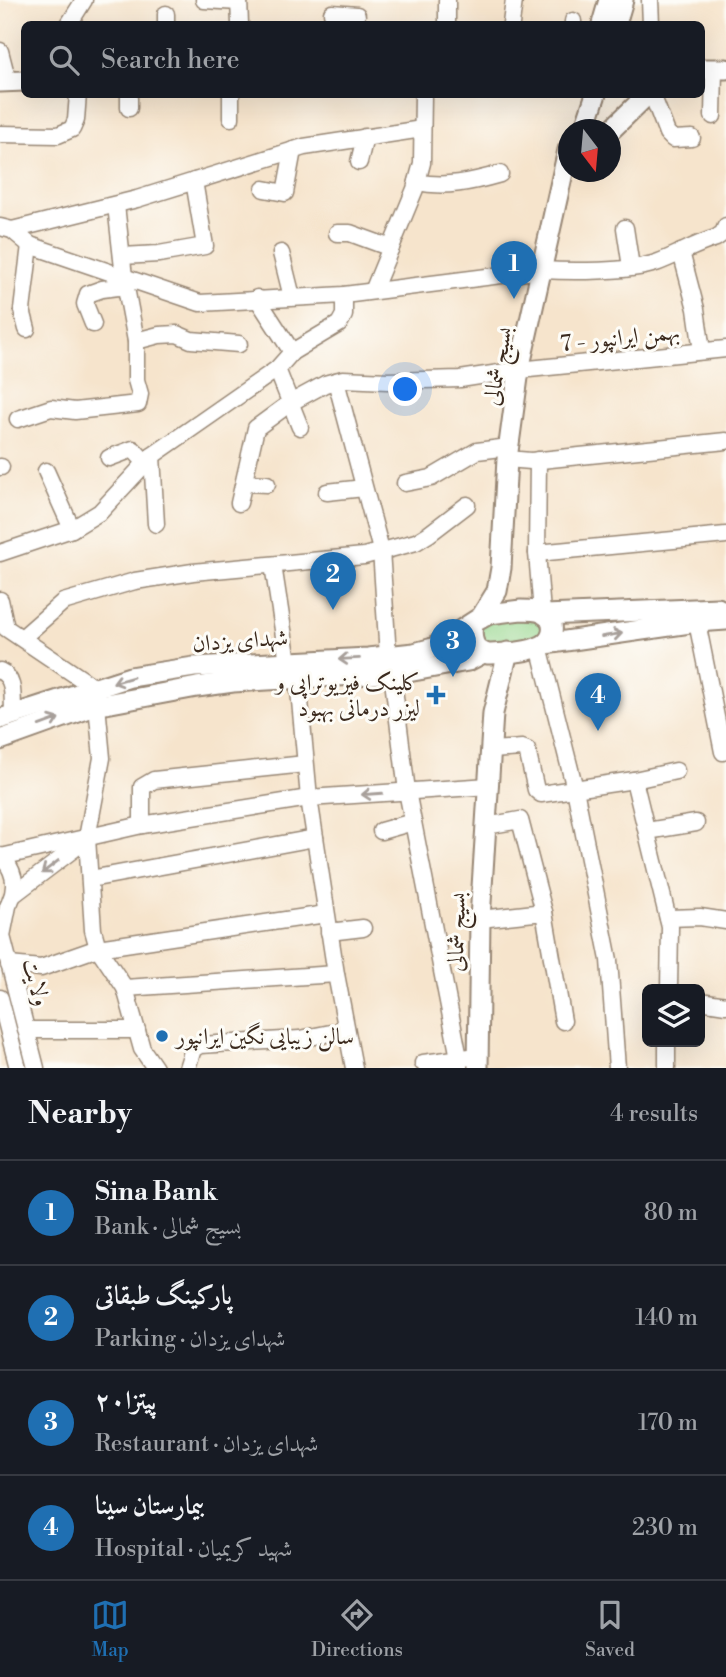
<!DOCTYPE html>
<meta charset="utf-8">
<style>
:root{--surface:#171b24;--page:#20242c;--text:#f1f3f6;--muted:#9ea1a6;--line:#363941;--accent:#1f6fb2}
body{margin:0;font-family:"Libre Bodoni",Amiri,serif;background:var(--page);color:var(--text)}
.controls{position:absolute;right:21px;bottom:21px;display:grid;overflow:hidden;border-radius:10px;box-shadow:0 7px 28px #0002}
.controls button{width:63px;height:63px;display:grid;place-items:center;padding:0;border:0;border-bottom:2px solid var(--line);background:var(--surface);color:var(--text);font:35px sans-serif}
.compass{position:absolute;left:558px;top:119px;width:63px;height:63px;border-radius:50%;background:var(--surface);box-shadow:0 7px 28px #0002;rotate:164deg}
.you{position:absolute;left:406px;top:390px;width:24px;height:24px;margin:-18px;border:5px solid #fff;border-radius:50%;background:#1a73e8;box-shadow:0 0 0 10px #1a73e833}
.badge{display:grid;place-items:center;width:46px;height:46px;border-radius:50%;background:var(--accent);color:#fff;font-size:23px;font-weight:700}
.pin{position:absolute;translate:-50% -58px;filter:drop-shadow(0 2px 4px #0008)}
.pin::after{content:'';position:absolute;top:37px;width:24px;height:21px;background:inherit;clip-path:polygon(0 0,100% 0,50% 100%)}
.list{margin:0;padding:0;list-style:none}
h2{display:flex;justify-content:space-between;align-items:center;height:91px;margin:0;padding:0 28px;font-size:30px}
h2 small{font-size:23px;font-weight:400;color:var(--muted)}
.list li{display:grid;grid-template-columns:46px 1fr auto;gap:21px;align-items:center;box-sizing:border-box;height:105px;padding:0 28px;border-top:2px solid var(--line)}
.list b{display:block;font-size:26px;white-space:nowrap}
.list p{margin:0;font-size:23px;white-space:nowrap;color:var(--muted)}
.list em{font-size:23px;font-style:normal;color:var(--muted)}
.icon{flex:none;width:38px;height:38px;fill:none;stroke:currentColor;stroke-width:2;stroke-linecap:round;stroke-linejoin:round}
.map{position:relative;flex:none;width:726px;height:1068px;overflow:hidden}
.search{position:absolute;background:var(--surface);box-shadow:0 7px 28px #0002;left:21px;right:21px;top:21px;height:77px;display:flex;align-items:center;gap:18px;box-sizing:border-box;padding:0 24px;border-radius:10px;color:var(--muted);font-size:26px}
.sheet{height:511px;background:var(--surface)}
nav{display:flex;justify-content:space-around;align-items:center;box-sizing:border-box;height:98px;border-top:2px solid var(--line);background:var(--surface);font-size:19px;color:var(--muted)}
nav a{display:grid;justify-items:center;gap:4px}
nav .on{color:var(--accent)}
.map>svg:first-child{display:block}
</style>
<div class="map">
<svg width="726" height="1068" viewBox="0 0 726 1068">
<rect width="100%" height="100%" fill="#fdfcf7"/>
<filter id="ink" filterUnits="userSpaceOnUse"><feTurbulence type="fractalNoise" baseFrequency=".0143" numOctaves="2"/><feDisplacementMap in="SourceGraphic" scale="14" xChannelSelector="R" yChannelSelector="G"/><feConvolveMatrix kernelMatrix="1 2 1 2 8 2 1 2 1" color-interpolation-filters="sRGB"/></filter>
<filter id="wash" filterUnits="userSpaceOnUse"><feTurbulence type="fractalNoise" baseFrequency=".00686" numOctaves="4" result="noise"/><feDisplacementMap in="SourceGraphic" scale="28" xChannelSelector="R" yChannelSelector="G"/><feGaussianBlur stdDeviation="1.57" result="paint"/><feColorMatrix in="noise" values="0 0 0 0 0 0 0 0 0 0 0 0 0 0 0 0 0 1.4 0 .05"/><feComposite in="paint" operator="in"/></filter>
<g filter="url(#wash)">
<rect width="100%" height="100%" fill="#f6e4cc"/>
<path fill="#95d68d" stroke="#688056" stroke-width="2" d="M507 618 540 620 543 629V638C523 642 496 655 480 639V630L485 622Z"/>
</g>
<g filter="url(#ink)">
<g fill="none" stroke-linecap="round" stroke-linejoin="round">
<g stroke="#988775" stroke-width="19">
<g id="minor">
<polyline points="204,0 239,2"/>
<polyline points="239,0 240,24"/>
<polyline points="650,0 651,24"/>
<polyline points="332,13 357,15"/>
<polyline points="573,21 573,24"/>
<polyline points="69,24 84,0"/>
<polyline points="166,24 166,14"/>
<polyline points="447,24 447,0"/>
<polyline points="511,24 514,0"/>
<polyline points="0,51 8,82"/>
<polyline points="652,94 667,133 673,139 692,138"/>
<polyline points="129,108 129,94"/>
<polyline points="713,116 714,69"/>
<polyline points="231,118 231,94"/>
<polyline points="0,134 58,135 72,129 76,120 78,94"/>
<polyline points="359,162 365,137"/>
<path d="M417 182C445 188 472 182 500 174"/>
<polyline points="264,189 285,193 293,150"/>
<path d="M0 227 12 230 30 245 200 303 344 295 542 270C571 272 628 272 656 263 676 256 695 244 716 238L723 233 726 226"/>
<polyline points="625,228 631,267"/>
<polyline points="12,230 137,199 304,147 422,129"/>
<polyline points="337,233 350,233 391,248"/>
<polyline points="681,252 696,309 702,351"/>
<polyline points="281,253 292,297"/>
<polyline points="122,256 159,254 205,246 194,181"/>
<polyline points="373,291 415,189 422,163 423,94"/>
<polyline points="257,298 292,352"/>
<polyline points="93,324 85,304 88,294 102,289 126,286"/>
<polyline points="27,329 22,310 30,245"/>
<polyline points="136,341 159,335 177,334 191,340 239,344"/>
<polyline points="277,369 300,427"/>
<polyline points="336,381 381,550 388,656"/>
<polyline points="18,419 51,408 75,411 138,404 140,394 136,380 136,341 124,277 116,205"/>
<polyline points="152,456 156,524"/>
<polyline points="109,458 133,449 146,463"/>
<polyline points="507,459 531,461 726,441"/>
<polyline points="538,460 537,553 542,612"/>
<polyline points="0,467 1,467"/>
<polyline points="46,471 72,529"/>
<polyline points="244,483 267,484"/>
<polyline points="405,483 431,478 477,451 509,447"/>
<polyline points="327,492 364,488"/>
<polyline points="239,503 256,428 290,403 325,384 343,379 388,381 460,379 519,370 726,349"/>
<polyline points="0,553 72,529 100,512 152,456 277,369 292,352 339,324 344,315 344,295"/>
<polyline points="537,553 726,535"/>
<polyline points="273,565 288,662"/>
<polyline points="0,600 6,628 95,688"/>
<polyline points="697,622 723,752"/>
<polyline points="22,638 63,602 135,581 193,572 364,556 416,542 429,534 467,505"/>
<polyline points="539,646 575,789 609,960 617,1068"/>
<path d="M0 671C16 678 12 699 13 714"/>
<polyline points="392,673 407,791 459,1058 459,1068"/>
<polyline points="298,679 309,798 336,974 354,1068"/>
<polyline points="97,705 102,758 87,838 93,930 98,948 125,988 142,1049 155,1068"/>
<polyline points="491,750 522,748 527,750 536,790 541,794 634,780 676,771"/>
<polyline points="634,780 670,927 669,989"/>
<polyline points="142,825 142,787 154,780 305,764"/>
<polyline points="486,826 520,820 544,912"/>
<polyline points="381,831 413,822"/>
<polyline points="647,831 696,823"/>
<path d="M0 856C14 868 18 885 10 902"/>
<polyline points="1,857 142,825 309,798 489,786"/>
<polyline points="90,879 315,838"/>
<polyline points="13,895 83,842"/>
<polyline points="8,906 2,936 36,1068"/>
<polyline points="668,918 700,917 726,921"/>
<polyline points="480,919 544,912 563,1021"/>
<polyline points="329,932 363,928"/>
<polyline points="9,965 41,968 98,948 326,914"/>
<polyline points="125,988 336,974"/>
<polyline points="0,998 18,1068"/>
<polyline points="700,1001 726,1005"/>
<polyline points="26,1030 137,1030"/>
<polyline points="423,1063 470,1057"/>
<polyline points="187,1068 193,1049 200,1045 300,1039 346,1030"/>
<polyline points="667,1068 667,1042"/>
</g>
</g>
<g stroke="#988775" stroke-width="23">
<g id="major">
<polyline points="602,24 609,0"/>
<polyline points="616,24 623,0"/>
<polyline points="702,69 726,69"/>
<polyline points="0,82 24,81"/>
<polyline points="584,130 596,94"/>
<polyline points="610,131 648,94"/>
<path d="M521 610C528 610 537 610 543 613 556 620 555 638 543 645 527 653 505 653 488 654 472 650 471 637 473 623L489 614Z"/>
<polyline points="545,615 718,608"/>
<polyline points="545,644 697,622 726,620"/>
<polyline points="0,719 130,677 194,667 368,658 414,653 433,648 481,617 497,591 501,568 507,459 519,370 568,150"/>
<polyline points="0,740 95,706 197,687 233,682 408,672 468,661 483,653"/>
<polyline points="478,1068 480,919 493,713 508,652"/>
</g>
</g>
<use href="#minor" stroke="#fff" stroke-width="16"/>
<use href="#major" stroke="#fff" stroke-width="19"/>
</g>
<defs><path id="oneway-shaft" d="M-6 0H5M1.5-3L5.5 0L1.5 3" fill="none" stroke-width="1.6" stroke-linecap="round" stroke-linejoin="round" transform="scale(1.75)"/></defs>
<g stroke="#a79f9a">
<use href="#oneway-shaft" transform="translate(612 635) rotate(-9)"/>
<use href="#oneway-shaft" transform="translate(349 659) rotate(177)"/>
<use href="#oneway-shaft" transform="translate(123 680) rotate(164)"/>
<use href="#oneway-shaft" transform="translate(49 722) rotate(-20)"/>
<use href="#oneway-shaft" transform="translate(372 794) rotate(176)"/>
<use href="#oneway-shaft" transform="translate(50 867) rotate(142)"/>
</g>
</g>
<g fill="#1f6fb2" stroke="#fdfcf7" stroke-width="2.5">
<path d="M432.5 684.5h7v7h7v7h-7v7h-7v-7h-7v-7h7z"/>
<circle cx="162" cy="1036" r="7"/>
</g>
<g text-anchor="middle" stroke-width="6" stroke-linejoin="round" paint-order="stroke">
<g font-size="23" fill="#3b2a1e" stroke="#fdfcf7">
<text transform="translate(620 337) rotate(-6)" y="8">بهمن ایرانپور - 7</text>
<text transform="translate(497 366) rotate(-80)" y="8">بسیج شمالی</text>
<text transform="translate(240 640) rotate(-4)" y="8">شهدای یزدان</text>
<text transform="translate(456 932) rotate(-88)" y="8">بسیج شمالی</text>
<text transform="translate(37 982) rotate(75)" y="8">ولایت</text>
</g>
<g font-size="23" fill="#3b2a1e" stroke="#fdfcf7" text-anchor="end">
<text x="420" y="690">کلینک فیزیوتراپی و<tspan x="420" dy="26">لیزر درمانی بهبود</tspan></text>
<text x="176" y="1044" text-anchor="start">سالن زیبایی نگین ایرانپور</text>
</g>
</g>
</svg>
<div class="controls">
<button><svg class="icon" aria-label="layers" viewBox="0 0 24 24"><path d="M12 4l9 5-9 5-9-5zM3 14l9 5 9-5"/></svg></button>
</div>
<svg class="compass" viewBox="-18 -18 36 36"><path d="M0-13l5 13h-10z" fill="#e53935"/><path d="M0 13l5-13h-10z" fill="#9ea1a6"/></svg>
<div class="you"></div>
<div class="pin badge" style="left:514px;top:299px">1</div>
<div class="pin badge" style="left:333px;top:610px">2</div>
<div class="pin badge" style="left:453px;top:677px">3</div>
<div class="pin badge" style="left:598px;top:731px">4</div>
<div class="search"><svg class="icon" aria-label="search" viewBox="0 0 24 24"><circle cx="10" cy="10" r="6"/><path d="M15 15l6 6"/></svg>Search here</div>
</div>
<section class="sheet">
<h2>Nearby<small>4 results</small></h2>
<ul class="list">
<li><span class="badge">1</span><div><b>Sina Bank</b><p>Bank · بسیج شمالی</p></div><em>80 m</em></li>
<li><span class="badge">2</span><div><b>پارکینگ طبقاتی</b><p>Parking · شهدای یزدان</p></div><em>140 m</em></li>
<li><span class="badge">3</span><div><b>پیتزا۲۰</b><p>Restaurant · شهدای یزدان</p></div><em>170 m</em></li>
<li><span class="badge">4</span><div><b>بیمارستان سینا</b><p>Hospital · شهید کریمیان</p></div><em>230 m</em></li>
</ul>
</section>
<nav>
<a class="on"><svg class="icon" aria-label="map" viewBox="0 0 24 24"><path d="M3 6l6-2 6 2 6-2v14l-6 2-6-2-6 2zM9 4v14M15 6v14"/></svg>Map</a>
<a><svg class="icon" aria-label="directions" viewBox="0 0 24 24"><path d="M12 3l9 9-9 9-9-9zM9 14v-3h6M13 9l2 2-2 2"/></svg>Directions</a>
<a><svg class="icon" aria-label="saved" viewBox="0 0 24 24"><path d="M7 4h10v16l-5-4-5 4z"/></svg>Saved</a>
</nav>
